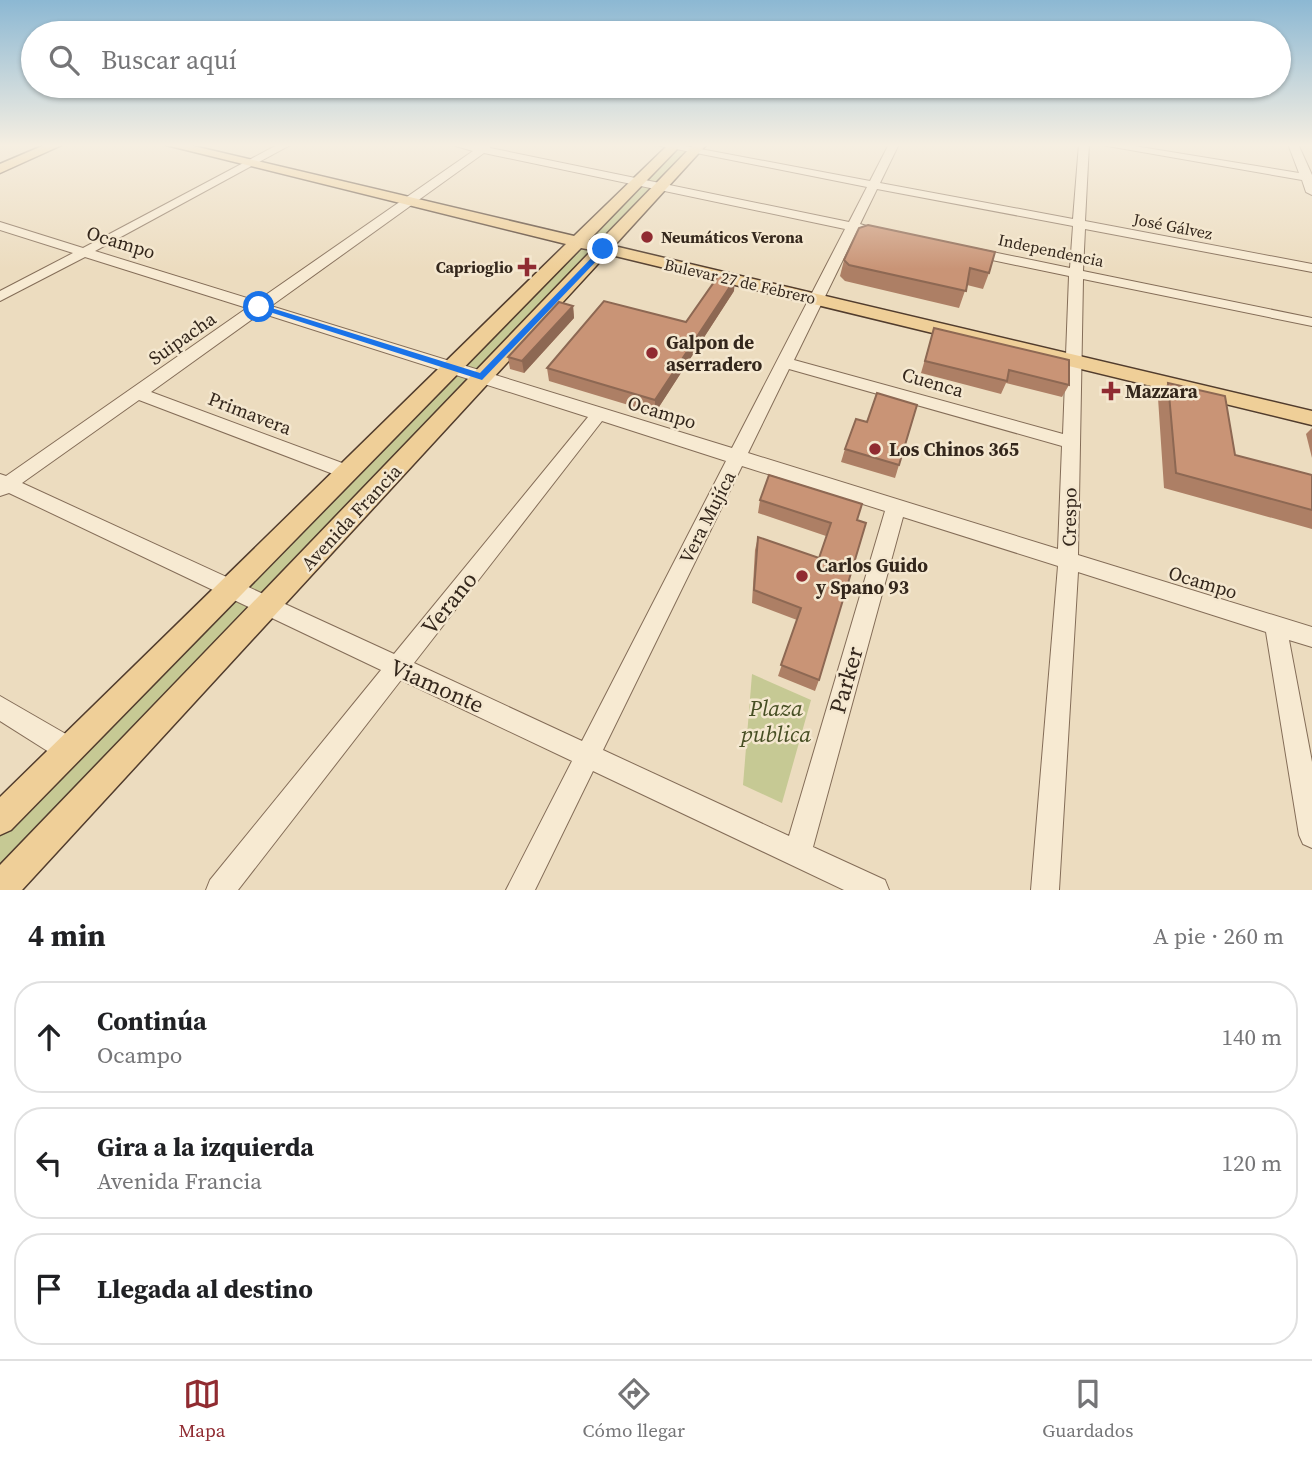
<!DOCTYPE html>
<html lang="es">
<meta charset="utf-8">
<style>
:root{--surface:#fff;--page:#f2f2f2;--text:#202124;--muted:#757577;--line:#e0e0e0;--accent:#902b31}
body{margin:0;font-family:"Source Serif 4",serif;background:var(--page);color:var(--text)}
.stop{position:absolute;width:21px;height:21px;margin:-16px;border:5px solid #1a73e8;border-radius:50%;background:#fff}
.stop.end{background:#1a73e8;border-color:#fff;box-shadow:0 2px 7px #0008}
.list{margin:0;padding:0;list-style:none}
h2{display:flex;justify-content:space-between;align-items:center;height:91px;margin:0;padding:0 28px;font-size:30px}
h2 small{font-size:23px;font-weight:400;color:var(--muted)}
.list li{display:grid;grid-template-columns:46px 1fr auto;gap:21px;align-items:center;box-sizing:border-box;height:112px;margin:0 14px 14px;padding:0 14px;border:2px solid var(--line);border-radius:28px}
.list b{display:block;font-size:26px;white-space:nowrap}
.list p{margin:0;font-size:23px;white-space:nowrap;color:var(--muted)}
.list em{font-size:23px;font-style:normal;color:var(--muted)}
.icon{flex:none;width:38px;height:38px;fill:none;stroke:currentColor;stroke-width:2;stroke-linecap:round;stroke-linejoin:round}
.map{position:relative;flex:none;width:1312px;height:890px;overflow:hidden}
.search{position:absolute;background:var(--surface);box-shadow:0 2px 5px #0004;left:21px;right:21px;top:21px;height:77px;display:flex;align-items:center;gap:18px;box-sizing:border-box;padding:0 24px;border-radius:38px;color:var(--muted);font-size:26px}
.sheet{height:469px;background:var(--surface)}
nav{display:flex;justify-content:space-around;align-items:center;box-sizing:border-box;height:98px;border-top:2px solid var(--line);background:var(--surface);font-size:19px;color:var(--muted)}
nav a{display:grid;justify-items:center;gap:4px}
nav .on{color:var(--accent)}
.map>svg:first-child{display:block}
</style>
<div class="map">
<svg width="1312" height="890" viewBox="0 0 1312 890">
<rect width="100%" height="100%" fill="#ecdcbf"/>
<g fill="#c6c994">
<polygon points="676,144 701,144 0,889 0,819"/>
<polygon points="752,674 811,700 782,803 743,785"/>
</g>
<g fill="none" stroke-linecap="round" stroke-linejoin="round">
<g stroke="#846d58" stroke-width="2">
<g id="minor">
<path d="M279 144H292L95 251 257 301 473 151 449 144H491L490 148 849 222 867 187 651 144H674L870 181 889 144H899L880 183 1073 219 1079 144H1089L1085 221 1312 264V272L1085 229 1083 271 1312 318V326L1083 279 1078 555 1312 627V647L1289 640 1312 762V848L1303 844 1299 835 1266 632 1078 572 1059 890H1031L1058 566 903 517 813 847 885 880 889 890H844L593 771 535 890H506L572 761 401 680 238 890H206L210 880 381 670 9 493 0 496V474L6 476 247 308 85 257 0 301V291L73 253 0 230V222L83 248ZM484 153 845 229 732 448 271 306ZM877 189 1073 226 1070 268 973 248 967 252 973 256 1069 276 1063 434 794 360 857 231 880 236 886 232 860 224ZM261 313 588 417 394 654 22 483 139 400 341 477H353L356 472 353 467 151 392ZM789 369 1062 446 1058 549 748 453ZM602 421 726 461 582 741 414 663ZM742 466 885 511 789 836 603 750Z"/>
<polygon points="1096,144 1122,144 1299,173 1288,144 1298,144 1312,175 1312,195 1306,192 1302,180"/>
<polygon points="0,696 78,741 81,750 78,759 69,762 60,759 0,721"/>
</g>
</g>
<g stroke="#513c2d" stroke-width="3">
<g id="major">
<polygon points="47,144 64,144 0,173 0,164"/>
<polygon points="162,144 185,144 574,236 669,144 682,144 589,240 599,242 694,144 707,144 614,246 1312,411 1312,425 607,254 22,890 0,890 0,865 592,250 581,248 11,830 0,835 0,797 566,244"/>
</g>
</g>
<use href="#minor" fill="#f7ead2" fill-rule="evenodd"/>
<use href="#major" fill="#efcf98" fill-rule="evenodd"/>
</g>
<g fill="#ad7f65">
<polygon points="859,228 989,273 983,289 967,285 959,308 845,281 840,276 844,260"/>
<polygon points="734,291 655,413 549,381 547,368 686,322"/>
<polygon points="573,306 574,318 524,373 510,369 508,357"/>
<polygon points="934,328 1069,385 1062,397 1006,383 1001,394 921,373"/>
<polygon points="1168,383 1235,455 1312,475 1312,529 1164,488 1158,398"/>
<polygon points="1312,428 1312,458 1306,434"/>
<polygon points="845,449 899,465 895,478 841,462"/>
<polygon points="760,500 857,520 819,680 815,691 778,676 797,620 752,603 755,550 758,537 819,558 826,536 758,513"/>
</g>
<g fill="#8d6853">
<polygon points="735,279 734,291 655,413 655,400"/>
<polygon points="573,306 574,318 524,373 522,361"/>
</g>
<g fill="#c99476" stroke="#8d6853" stroke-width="2">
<polygon points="868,225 995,252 989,273 970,268 966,291 849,265 844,260 859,228"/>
<polygon points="719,275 735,279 655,400 547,368 604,301 686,322"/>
<polygon points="559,302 573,306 522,361 508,357"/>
<polygon points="934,328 1069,360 1069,385 1009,370 1007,381 925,361"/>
<polygon points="1168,383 1225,396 1235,455 1312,475 1312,510 1176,473"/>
<polygon points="877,393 917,405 899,465 845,449 856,419 867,422"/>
<polygon points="769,475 862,504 857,520 866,523 819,680 781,665 801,608 754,590 758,537 819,558 831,523 760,500"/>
</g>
<linearGradient id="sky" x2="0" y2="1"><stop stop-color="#8cb8d3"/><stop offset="0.54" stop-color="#f6efe2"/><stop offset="1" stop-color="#f6efe2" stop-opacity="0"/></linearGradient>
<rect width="1312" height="269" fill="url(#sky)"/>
<polygon fill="#1a73e8" points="603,246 606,251 482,380 254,307 262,305 480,373"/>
<g fill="#902b31" stroke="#f4e7cf" stroke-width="2.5">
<circle cx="647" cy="237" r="7"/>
<path d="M523.5 256.5h7v7h7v7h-7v7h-7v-7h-7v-7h7z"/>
<circle cx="652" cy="353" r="7"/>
<path d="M1107.5 380.5h7v7h7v7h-7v7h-7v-7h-7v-7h7z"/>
<circle cx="875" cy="449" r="7"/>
<circle cx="802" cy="576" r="7"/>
</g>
<g text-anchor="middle" stroke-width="5" stroke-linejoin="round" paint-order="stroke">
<g font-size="16" fill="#34271c" stroke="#f4e7cf">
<text transform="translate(1173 226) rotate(11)" y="6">José Gálvez</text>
<text transform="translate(1051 250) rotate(12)" y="6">Independencia</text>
<text transform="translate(740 281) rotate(13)" y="6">Bulevar 27 de Febrero</text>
</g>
<g font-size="16" font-weight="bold" fill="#34271c" stroke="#f4e7cf" text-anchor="start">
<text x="661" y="243">Neumáticos Verona</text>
<text x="513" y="273" text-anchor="end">Caprioglio</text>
</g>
<g font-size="19" fill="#34271c" stroke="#f4e7cf">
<text transform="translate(121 242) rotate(17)" y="7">Ocampo</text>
<text transform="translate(182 338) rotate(-35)" y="7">Suipacha</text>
<text transform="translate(933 382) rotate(16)" y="7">Cuenca</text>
<text transform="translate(662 412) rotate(17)" y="7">Ocampo</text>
<text transform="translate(250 413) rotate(21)" y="7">Primavera</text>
<text transform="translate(351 517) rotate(-47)" y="7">Avenida Francia</text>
<text transform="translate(707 517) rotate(-63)" y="7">Vera Mujíca</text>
<text transform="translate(1069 517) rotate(-89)" y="7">Crespo</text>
<text transform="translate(1203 582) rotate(17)" y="7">Ocampo</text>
</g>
<g font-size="19" font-weight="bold" fill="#34271c" stroke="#f4e7cf" text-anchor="start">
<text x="666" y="349">Galpon de<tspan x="666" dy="22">aserradero</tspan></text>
<text x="1125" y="398">Mazzara</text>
<text x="889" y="456">Los Chinos 365</text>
<text x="816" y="572">Carlos Guido<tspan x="816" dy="22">y Spano 93</tspan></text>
</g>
<g font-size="23" fill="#34271c" stroke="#f4e7cf">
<text transform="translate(449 603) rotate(-51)" y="8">Verano</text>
<text transform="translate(846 680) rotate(-74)" y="8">Parker</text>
<text transform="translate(437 686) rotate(24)" y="8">Viamonte</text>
</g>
<g font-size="23" font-style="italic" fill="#474f24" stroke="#f4e7cf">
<text x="776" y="716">Plaza<tspan x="776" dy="26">publica</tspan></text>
</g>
</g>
</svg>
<div class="stop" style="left:259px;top:307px"></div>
<div class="stop end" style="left:603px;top:249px"></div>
<div class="search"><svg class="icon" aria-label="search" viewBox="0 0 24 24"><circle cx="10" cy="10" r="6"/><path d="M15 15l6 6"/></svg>Buscar aquí</div>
</div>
<section class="sheet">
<h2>4 min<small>A pie · 260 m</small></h2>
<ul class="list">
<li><svg class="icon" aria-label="ahead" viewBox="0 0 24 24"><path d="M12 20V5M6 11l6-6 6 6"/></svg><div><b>Continúa</b><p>Ocampo</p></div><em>140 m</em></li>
<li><svg class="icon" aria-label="left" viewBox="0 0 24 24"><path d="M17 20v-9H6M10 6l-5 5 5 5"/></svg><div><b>Gira a la izquierda</b><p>Avenida Francia</p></div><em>120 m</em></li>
<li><svg class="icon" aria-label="arrive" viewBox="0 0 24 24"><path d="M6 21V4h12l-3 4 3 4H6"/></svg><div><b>Llegada al destino</b></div></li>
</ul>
</section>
<nav>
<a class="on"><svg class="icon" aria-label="map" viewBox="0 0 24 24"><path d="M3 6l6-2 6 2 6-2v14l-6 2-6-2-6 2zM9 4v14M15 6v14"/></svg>Mapa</a>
<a><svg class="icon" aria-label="directions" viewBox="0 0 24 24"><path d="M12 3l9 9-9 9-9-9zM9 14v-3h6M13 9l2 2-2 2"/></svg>Cómo llegar</a>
<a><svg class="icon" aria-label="saved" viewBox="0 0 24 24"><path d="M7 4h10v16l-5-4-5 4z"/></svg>Guardados</a>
</nav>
